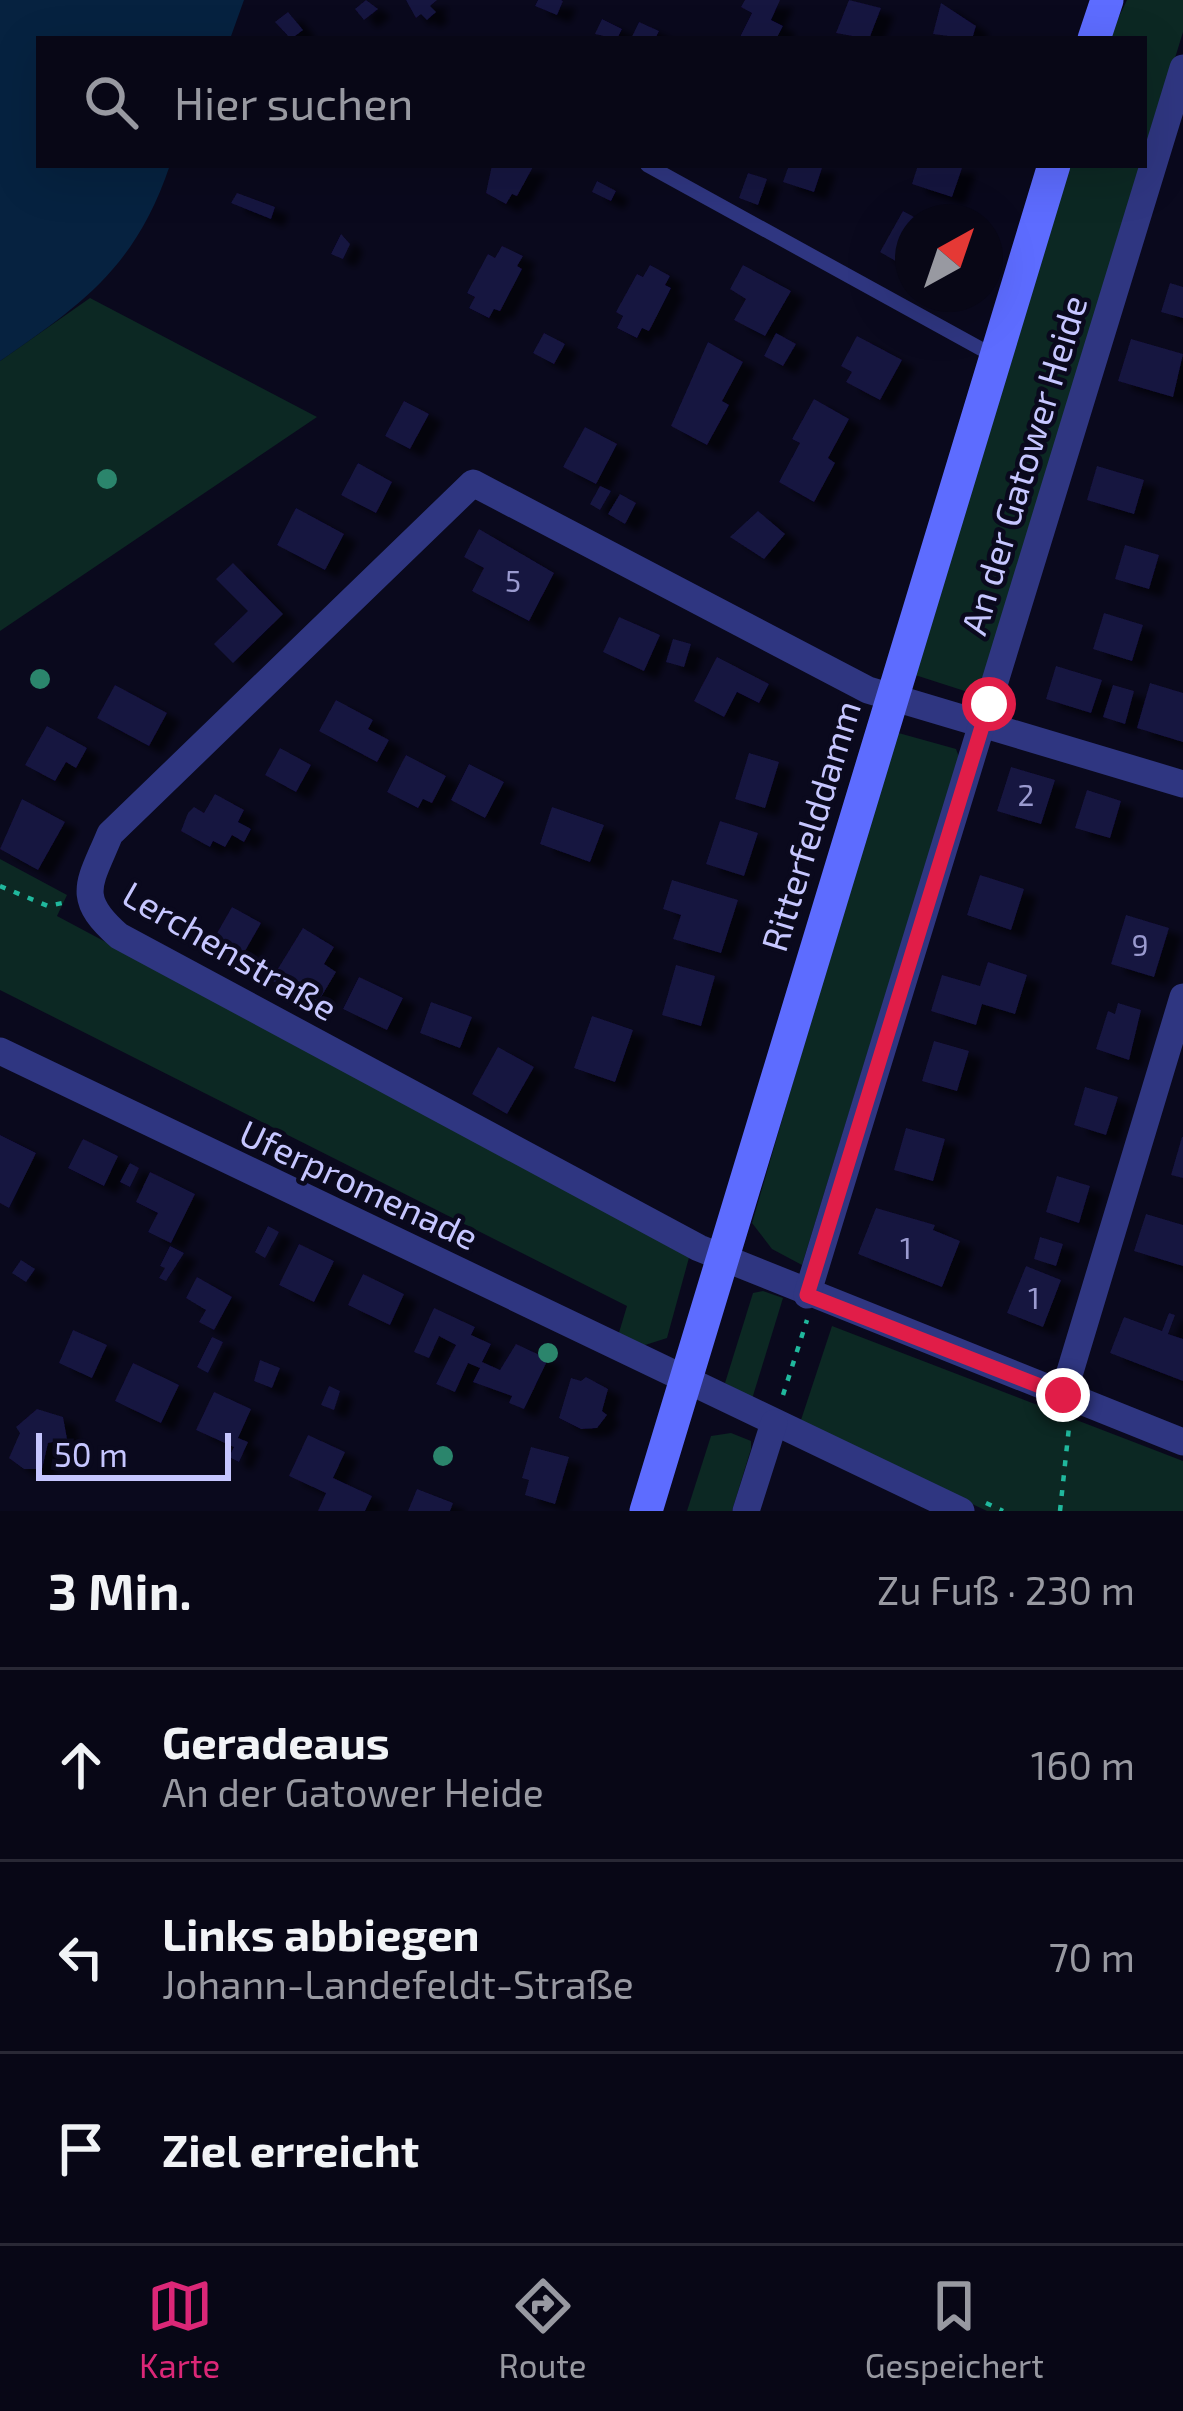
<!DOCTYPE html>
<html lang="de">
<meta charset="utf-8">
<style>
:root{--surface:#080716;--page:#11101f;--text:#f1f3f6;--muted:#9899a1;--line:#292835;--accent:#db2777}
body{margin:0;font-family:"Exo 2",sans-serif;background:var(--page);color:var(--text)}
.compass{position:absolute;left:895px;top:204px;width:108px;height:108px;border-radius:50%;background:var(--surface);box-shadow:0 12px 48px #0002;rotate:40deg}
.scale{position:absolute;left:36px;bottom:30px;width:195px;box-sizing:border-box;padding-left:12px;border:6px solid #c6c6ff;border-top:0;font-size:33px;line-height:42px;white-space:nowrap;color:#c6c6ff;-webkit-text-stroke:9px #0a091d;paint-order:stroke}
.stop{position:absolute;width:36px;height:36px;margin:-27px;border:9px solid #e11d48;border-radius:50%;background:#fff}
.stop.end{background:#e11d48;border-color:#fff;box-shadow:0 3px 12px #0008}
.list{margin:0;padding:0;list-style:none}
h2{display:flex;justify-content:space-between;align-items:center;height:156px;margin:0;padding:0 48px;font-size:51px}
h2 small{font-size:39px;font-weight:400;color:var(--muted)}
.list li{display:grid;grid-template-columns:78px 1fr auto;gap:36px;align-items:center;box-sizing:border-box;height:192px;padding:0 48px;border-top:3px solid var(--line)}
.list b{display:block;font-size:45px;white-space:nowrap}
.list p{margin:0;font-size:39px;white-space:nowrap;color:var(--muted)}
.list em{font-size:39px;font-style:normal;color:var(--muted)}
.icon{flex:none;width:66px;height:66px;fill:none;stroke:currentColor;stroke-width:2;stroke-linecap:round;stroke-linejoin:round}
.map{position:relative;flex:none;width:1183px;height:1511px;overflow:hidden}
.search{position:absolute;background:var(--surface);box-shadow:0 12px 48px #0002;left:36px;right:36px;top:36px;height:132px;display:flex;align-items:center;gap:30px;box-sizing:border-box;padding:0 42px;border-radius:0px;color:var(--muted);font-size:45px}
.sheet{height:732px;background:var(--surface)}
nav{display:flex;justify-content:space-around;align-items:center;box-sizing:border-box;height:168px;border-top:3px solid var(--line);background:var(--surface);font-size:33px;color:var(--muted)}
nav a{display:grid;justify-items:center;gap:6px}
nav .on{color:var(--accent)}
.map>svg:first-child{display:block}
</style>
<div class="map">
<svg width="1183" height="1511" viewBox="0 0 1183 1511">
<defs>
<filter id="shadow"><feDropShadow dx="13" dy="8" stdDeviation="3" flood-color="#0009"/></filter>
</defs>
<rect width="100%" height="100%" fill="#0a091d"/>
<g fill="#0c2823">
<polygon points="1127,0 1183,0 1183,32 1144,159 1144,39 1108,39"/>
<polygon points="1068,165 1142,165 983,685 974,694 912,674"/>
<polygon points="90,298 317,417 0,631 0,361"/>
<polygon points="895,732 956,749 959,757 802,1265 772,1249 752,1223"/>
<polygon points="0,859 67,895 57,916 690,1254 667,1338 642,1346 618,1336 627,1306 0,990"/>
<polygon points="763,1291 783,1298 752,1399 725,1383 753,1293"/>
<polygon points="832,1326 1183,1461 1183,1511 987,1511 800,1423"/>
<polygon points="731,1433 751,1441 751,1449 732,1511 687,1511 711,1436"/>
</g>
<path fill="#062240" d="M0 0H244L230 39H39V165H170C136 266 84 303 0 361Z"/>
<g fill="#171440" filter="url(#shadow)">
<polygon points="366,0 378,9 364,20 355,9"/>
<polygon points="406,0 437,0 430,6 436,12 427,20 421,14 416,18"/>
<polygon points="538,0 561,0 563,1 557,15 535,6"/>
<polygon points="745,0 780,0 771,20 783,26 776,39 739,39 752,13 741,7"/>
<polygon points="849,0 881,8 869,39 836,33"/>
<polygon points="941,3 976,26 972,39 933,34"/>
<polygon points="288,12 303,30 291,39 275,22"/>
<polygon points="602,19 622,29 617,39 595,34"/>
<polygon points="639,22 659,31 655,39 631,39"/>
<polygon points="492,165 534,165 517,196 512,194 506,204 486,193"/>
<polygon points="789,165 823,165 814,192 783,182"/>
<polygon points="918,165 963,165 952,197 912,184"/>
<polygon points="748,173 767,179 758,205 739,198"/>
<polygon points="597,181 616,191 611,201 592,192"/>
<polygon points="237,193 275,207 271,219 231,203"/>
<polygon points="903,211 923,222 913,222 913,271 880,252"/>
<polygon points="341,234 350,244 343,259 331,254"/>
<polygon points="502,246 523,256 517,266 522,269 500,311 494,309 489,318 469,308 475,297 467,293 488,254 495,258"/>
<polygon points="650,265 670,276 665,285 671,288 649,331 642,328 637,338 617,328 623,316 616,312 637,274 643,277"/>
<polygon points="743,265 791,291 765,336 734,320 746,299 730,289"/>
<polygon points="1170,283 1183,287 1183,318 1161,312"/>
<polygon points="544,333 565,344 554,364 533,353"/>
<polygon points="776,333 796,344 783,366 764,356"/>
<polygon points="857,336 902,360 880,400 846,382 852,372 841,366"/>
<polygon points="1131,339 1183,354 1173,397 1118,381"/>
<polygon points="708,342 743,362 722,401 729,405 707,445 671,426"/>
<polygon points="814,399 849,419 828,458 835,463 814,502 779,482 800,443 792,439"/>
<polygon points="404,401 429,414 410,449 385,436"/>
<polygon points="585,427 617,444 596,484 563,467"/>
<polygon points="358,463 392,482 376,513 341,495"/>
<polygon points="1097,466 1144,480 1134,514 1087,500"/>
<polygon points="600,486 611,491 600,510 590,504"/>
<polygon points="620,494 636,503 625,524 608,514"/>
<polygon points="296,508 344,534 325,570 277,545"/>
<polygon points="758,511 785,534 764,559 730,537"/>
<polygon points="479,529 554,573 529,621 472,591 484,568 464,557"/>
<polygon points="1125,545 1159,555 1149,589 1115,579"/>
<polygon points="233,563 283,614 233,663 214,644 248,611 216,579"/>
<polygon points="1104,613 1143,625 1132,661 1093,649"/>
<polygon points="619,617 660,635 644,671 603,652"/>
<polygon points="673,639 691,644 684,667 666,662"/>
<polygon points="717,657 769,684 759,703 737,692 724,717 694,701"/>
<polygon points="1056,666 1102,680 1091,713 1046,699"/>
<polygon points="1150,683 1183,693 1183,742 1137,728"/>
<polygon points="115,685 167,713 149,746 97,718"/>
<polygon points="1113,685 1134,691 1125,724 1103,717"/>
<polygon points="336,700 373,720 368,729 389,740 377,762 319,731"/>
<polygon points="47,726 87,748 76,768 66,762 55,781 25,765"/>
<polygon points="280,748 311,765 296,792 265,775"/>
<polygon points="749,753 779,762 765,808 735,799"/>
<polygon points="406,755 446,776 432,803 423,799 418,808 387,792"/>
<polygon points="469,764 504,782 485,818 451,800"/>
<polygon points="1011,767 1055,780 1041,824 997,811"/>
<polygon points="1087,790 1121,801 1110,838 1075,828"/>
<polygon points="215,794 244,810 238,822 251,829 244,842 232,835 225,847 213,841 210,847 181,831 188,813 194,807 204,813"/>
<polygon points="22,799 65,822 38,870 0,849"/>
<polygon points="552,807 604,825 590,862 540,844"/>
<polygon points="720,821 758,833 744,876 706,864"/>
<polygon points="980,875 1024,889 1011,930 967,915"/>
<polygon points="672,880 738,900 721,953 673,939 681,915 663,909"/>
<polygon points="232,907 261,923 237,965 208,949"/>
<polygon points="1126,915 1169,928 1154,977 1111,964"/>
<polygon points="303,928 334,947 324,964 336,972 315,1007 271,980"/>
<polygon points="988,962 1027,975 1015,1014 982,1004 976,1025 931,1011 942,975 980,986"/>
<polygon points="676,965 715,976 701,1026 662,1015"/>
<polygon points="359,977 403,998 387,1030 343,1009"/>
<polygon points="431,1002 472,1017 460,1048 420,1033"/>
<polygon points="1118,1003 1141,1010 1129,1060 1096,1049 1108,1011 1115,1014"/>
<polygon points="592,1016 633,1030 615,1082 574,1068"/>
<polygon points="934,1041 969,1051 957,1091 922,1081"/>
<polygon points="498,1047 534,1067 507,1114 472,1094"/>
<polygon points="1085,1087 1118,1097 1106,1135 1074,1125"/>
<polygon points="906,1128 945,1139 933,1181 894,1170"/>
<polygon points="0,1135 36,1153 9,1208 0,1203"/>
<polygon points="1182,1137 1183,1137 1183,1178 1171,1175"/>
<polygon points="83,1139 118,1156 104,1186 68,1168"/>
<polygon points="130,1163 139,1168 130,1187 120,1182"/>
<polygon points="150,1172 195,1194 171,1243 148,1232 158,1213 136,1202"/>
<polygon points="1057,1176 1090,1186 1079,1223 1046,1212"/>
<polygon points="876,1208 935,1225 933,1230 960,1241 942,1287 858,1254"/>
<polygon points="1146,1214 1183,1225 1183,1266 1134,1251"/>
<polygon points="268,1226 279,1232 265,1258 255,1252"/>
<polygon points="1040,1237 1063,1244 1056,1266 1034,1259"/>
<polygon points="299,1244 334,1261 314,1302 279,1285"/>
<polygon points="170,1246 184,1253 166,1281 159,1278 165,1268 160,1266"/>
<polygon points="21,1260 35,1269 26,1282 12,1273"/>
<polygon points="1026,1266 1061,1280 1043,1327 1007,1313"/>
<polygon points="363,1274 404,1294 390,1325 348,1305"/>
<polygon points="197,1277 232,1297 214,1330 199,1322 206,1310 186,1298"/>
<polygon points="434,1308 475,1327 471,1335 491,1344 482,1362 500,1370 516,1344 548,1359 524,1409 509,1403 512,1396 473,1382 480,1368 468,1363 455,1392 436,1384 456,1345 439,1336 429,1358 414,1352"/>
<polygon points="1169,1313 1175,1315 1168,1334 1183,1339 1183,1381 1110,1353 1124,1317 1162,1331"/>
<polygon points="73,1330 107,1345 92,1378 59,1363"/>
<polygon points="212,1337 223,1342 208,1373 197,1367"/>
<polygon points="260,1360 280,1368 272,1388 254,1381"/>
<polygon points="133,1363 179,1385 161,1423 115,1401"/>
<polygon points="586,1377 608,1389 602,1411 607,1415 597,1428 581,1429 559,1418 571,1378 581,1381"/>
<polygon points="329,1386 340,1391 334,1410 321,1405"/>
<polygon points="214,1392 251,1409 238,1438 248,1442 239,1462 229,1457 234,1447 196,1430"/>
<polygon points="37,1409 63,1417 67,1439 48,1443 42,1469 24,1469 9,1458 20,1433 16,1427"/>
<polygon points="308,1435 345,1452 333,1478 372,1496 365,1511 318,1511 326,1493 289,1476"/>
<polygon points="531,1447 569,1457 555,1504 525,1495 529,1480 522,1478"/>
<polygon points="417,1489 453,1503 450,1511 408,1511"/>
</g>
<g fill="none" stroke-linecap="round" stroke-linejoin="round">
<g stroke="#20b89d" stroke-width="4.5" stroke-dasharray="6 9" stroke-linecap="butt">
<polyline points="0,886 48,906 67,902"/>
<polyline points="783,1395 807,1320"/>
<polyline points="986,1503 1003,1511"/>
<polyline points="1060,1511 1069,1427"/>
</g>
<polyline stroke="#2f3681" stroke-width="14" points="647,165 994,356"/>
<g stroke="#2f3681" stroke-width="27">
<path d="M1183 784 868 690 473 483 110 834C90 883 74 897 119 936L699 1248 1183 1442"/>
<polyline points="0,1051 961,1511"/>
<polyline points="807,1295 1183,68"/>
<polyline points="1063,1395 1183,997"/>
<polyline points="746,1511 774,1423"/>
</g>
<g stroke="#5d6cff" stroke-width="33">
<polyline points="1094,39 1107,0"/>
<polyline points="646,1511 1054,165"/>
</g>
</g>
<g fill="#2b856c">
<circle cx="107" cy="479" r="10"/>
<circle cx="40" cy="679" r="10"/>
<circle cx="548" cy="1353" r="10"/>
<circle cx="443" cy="1456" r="10"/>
</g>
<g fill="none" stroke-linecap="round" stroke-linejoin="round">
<polyline stroke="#e11d48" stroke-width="15" points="989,704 807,1295 1063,1395"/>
</g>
<g text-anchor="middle" stroke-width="9" stroke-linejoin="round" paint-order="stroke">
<g font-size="30" fill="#9a9acf">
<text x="513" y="592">5</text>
<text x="1026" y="806">2</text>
<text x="1140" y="956">9</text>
<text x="906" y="1259">1</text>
<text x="1034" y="1309">1</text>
</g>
<g font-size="36" fill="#c6c6ff" stroke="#0a091d">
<text transform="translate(1024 465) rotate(-73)" y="13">An der Gatower Heide</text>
<text transform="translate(811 826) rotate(-73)" y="13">Ritterfelddamm</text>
<text transform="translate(230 951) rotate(30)" y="13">Lerchenstraße</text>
<text transform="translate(359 1185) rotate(25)" y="13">Uferpromenade</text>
</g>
</g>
</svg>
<svg class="compass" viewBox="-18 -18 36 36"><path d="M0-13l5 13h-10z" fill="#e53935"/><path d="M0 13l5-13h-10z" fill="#9899a1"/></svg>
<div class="scale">50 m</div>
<div class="stop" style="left:989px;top:704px"></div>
<div class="stop end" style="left:1063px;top:1395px"></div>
<div class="search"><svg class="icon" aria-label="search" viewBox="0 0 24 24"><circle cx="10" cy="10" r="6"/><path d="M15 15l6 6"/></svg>Hier suchen</div>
</div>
<section class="sheet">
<h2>3 Min.<small>Zu Fuß · 230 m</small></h2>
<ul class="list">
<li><svg class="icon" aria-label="ahead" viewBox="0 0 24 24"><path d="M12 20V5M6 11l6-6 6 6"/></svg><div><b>Geradeaus</b><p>An der Gatower Heide</p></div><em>160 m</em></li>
<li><svg class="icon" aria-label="left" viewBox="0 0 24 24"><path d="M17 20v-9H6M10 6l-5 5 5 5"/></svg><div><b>Links abbiegen</b><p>Johann-Landefeldt-Straße</p></div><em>70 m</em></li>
<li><svg class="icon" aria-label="arrive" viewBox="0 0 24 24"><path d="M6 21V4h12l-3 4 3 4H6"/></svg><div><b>Ziel erreicht</b></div></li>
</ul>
</section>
<nav>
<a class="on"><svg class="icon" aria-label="map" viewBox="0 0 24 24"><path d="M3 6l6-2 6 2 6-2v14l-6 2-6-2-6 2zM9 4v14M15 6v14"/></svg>Karte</a>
<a><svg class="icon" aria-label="directions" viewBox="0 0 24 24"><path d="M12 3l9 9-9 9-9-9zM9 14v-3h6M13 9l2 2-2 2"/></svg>Route</a>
<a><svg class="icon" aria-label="saved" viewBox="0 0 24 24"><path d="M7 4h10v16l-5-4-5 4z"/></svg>Gespeichert</a>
</nav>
